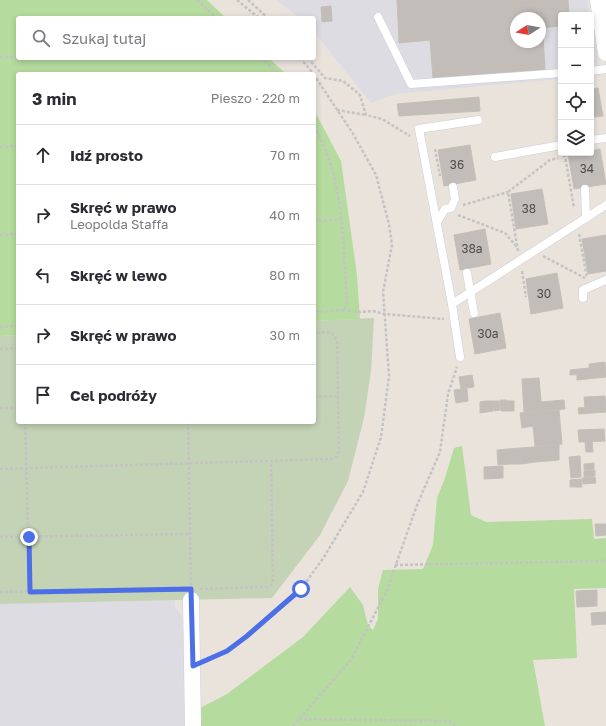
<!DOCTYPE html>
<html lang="pl">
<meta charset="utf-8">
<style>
:root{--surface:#fff;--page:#f2f2f3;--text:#2b2b33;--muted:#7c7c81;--line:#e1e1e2}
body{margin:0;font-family:"Golos Text",sans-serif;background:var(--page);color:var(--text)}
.controls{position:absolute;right:12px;top:12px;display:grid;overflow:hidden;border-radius:4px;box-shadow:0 2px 6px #0003}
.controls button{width:36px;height:36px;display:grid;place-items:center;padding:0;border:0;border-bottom:1px solid var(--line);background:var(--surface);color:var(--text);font:20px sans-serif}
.compass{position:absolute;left:510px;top:12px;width:36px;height:36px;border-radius:50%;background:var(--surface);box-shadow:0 2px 6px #0003;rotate:259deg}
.stop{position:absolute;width:12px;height:12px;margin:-9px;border:3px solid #4c6ee7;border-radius:50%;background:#fff}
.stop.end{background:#4c6ee7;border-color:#fff;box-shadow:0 1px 4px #0008}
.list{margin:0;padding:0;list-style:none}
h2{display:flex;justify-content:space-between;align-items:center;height:52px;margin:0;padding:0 16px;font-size:17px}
h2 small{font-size:13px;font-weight:400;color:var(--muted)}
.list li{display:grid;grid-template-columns:26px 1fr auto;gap:12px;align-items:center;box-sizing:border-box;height:60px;padding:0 16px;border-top:1px solid var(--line)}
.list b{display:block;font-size:15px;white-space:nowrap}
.list p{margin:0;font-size:13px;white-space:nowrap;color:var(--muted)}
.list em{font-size:13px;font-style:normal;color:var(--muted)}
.icon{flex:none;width:22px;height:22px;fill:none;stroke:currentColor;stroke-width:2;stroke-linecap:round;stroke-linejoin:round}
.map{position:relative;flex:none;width:606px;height:726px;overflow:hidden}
.search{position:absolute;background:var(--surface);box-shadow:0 2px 6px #0003;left:16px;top:16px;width:300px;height:44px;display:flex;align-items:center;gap:10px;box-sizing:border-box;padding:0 14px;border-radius:4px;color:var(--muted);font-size:15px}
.panel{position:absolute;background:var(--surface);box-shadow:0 2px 6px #0003;left:16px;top:72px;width:300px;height:352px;border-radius:4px}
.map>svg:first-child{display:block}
</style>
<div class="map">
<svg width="606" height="726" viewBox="0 0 606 726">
<rect width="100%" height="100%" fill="#eae3dc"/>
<g fill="#dedce3" fill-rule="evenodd">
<path d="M276 0H587L590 15H561V79L395 94 371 103 314 32V18H300ZM516 18H540V42H516Z"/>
<polygon points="591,21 601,75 591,76"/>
<polygon points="175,600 175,607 182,615 188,726 0,726 0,604"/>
</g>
<g fill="#b5db9e">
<polygon points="0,0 207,0 226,18 18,18 18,58 269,58 286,74 18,74 18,335 0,336"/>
<polygon points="314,110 341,161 357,275 360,319 314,321"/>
<polygon points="462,446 471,515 486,522 592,519 594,539 606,538 606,588 574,589 577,658 533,660 545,726 201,726 200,708 227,694 303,637 350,587 363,605 368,625 373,630 378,619 378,589 383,570 423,569 433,545 437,498 445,478 454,448"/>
</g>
<polygon fill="#c4d2b5" points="374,318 371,371 364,418 348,481 320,535 272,598 0,604 0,336 18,335 18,422 314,422 314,321"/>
<g fill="#c2bdb9" stroke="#c5bfb6">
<polygon points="397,0 512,0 516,42 522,42 524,72 433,78 430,40 399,43"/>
<polygon points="512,0 568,0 569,15 561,15 561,26 540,28 540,18 516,18 516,29 514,29"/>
<polygon points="331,6 332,21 322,22 321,7"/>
<polygon points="540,36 543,36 545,70 524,72 522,42 540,42"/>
<polygon points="598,88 603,116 591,117 591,89"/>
<polygon points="479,97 480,111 399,116 397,104"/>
<polygon points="470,145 476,180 444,186 438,150"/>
<polygon points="600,149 606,184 574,189 568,154 591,153 591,151"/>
<polygon points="542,189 548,224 516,229 511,194"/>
<polygon points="485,229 491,264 460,270 454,235"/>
<polygon points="606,235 606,271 588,274 582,239"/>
<polygon points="557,273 563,308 531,314 526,279"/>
<polygon points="500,313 506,348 475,354 469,319"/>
<polygon points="605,362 606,373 590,374 589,364"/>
<polygon points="589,368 590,374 570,375 570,370"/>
<polygon points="606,373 606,377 577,380 577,375"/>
<polygon points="472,375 474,387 461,389 459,377"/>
<polygon points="539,378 542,411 524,412 522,379"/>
<polygon points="467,389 468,401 456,403 454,390"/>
<polygon points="605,396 606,406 585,408 584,397"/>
<polygon points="500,400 507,400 508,411 501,411"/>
<polygon points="564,400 565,409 542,411 541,402"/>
<polygon points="486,401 487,412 480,413 480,402"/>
<polygon points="486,401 494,401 493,411 487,412"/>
<polygon points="494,401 499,401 500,410 494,411"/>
<polygon points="507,401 514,401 514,411 508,411"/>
<polygon points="606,406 606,412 579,414 578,408"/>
<polygon points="559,410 562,444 535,446 533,426 522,428 520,413"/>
<polygon points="604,429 605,441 579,442 578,430"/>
<polygon points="592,441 593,452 586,452 585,442"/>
<polygon points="559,444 559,460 535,462 533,447"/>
<polygon points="533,447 535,462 522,464 520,448"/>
<polygon points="520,448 522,464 510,464 508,449"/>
<polygon points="508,449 510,464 498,465 497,450"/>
<polygon points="580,456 581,477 571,478 569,457"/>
<polygon points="594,463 594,469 584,470 584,464"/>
<polygon points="503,466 503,478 484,479 484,467"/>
<polygon points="595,470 595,476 584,477 584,471"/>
<polygon points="595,477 596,483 583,484 582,478"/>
<polygon points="581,479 582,487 570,487 570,480"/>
<polygon points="595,524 606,524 606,535 596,536"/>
<polygon points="597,590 597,606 577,607 576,591"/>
<polygon points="606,612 606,624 592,625 591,613"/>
</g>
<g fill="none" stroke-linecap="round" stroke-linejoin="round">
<g stroke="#cbced9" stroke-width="9">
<g id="lane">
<polyline points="378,17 411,84 561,73"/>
<polyline points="591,71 606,69"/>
<polyline points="591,140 606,138"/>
<polyline points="495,157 561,145"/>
<polyline points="585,189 586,218"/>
<polyline points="437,222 445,209 451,208 455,199 453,187"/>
<polyline points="467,273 474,313"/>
<polyline points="583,298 583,290 606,280"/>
<polyline points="452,304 419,129 478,120"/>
<polyline points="460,357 452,304 606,205"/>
</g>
</g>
<g stroke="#cbced9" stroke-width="17">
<g id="street">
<polyline points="598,0 606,53"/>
<polyline points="191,600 193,726"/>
</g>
</g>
<g stroke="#c3c3c3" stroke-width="2.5" stroke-dasharray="3 2" stroke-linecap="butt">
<polyline points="197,0 217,18"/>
<polyline points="237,0 259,18"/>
<polyline points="248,0 268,18"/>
<polyline points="0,57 18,57"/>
<polyline points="261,58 279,74"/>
<polyline points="300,58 314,74"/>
<polyline points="308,58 325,78 343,81 360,95 366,115 382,119 410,136"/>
<polyline points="337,110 366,115"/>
<path d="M314 126C345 179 343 246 347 306L343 310 314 312"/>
<polyline points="0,147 18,146"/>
<polyline points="435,149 440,176"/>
<polyline points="563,156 565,156 574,208"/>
<polyline points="463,205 508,192"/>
<polyline points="458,215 505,233 517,247"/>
<polyline points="314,221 340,220"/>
<polyline points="579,234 587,278"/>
<polyline points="0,235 18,234"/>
<polyline points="518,251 508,192 550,160 558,158"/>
<polyline points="543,256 585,278"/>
<polyline points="522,271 526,297"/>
<polyline points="343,310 360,312 373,311 384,314 444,319"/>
<polyline points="0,327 18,326"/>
<polyline points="0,349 18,348"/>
<polyline points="314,397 339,396"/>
<polyline points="0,408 18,408"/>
<polyline points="25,422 30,591"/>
<polyline points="188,422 191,587"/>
<polyline points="0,469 330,459 336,457 339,451 337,340 333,334 326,332 314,333"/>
<polyline points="0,537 190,534"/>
<polyline points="395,565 606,561"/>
<polyline points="200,589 267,587 271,585 273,579 271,461"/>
<polyline points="0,592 181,589"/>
<polyline points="205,661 227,651 247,636 301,589 324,557 363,492 381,437 389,376 383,292 392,245 389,224 376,175 352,132 314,75"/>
<polyline points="299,719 449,721 455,726"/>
<polyline points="293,726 351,660 387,590 417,505 440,452 448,394 457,367"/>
</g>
<use href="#lane" stroke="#fff" stroke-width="8"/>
<use href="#street" stroke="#fff" stroke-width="16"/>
</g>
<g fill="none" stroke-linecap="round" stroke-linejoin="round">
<polyline stroke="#4c6ee7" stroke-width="5" points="29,537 30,592 191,589 193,666 227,651 247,636 301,589"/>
</g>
<g text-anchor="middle" stroke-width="3" stroke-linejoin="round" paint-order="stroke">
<g font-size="12" fill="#4f4e4d">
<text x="457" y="169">36</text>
<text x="587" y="173">34</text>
<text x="529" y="213">38</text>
<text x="472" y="253">38a</text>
<text x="544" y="298">30</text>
<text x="488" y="338">30a</text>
</g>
</g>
</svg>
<div class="controls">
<button>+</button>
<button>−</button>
<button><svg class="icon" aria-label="locate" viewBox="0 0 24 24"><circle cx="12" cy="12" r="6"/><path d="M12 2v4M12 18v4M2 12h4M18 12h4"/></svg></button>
<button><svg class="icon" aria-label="layers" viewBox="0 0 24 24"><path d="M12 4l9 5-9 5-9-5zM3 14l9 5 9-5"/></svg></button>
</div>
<svg class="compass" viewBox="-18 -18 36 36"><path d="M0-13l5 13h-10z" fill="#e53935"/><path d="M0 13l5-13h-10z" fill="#7c7c81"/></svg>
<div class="stop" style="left:301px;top:589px"></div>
<div class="stop end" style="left:29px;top:537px"></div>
<div class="search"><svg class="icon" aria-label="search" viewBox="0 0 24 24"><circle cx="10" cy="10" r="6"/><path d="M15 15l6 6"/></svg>Szukaj tutaj</div>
<section class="panel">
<h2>3 min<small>Pieszo · 220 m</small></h2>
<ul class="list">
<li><svg class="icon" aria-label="ahead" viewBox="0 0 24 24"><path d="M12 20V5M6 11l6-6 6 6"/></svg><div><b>Idź prosto</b></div><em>70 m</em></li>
<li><svg class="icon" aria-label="right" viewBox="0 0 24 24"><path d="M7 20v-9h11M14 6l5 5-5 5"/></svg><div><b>Skręć w prawo</b><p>Leopolda Staffa</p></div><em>40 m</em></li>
<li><svg class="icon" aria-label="left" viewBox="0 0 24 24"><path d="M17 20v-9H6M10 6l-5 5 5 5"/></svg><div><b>Skręć w lewo</b></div><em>80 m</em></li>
<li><svg class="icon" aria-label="right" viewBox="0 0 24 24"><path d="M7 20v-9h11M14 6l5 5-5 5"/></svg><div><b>Skręć w prawo</b></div><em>30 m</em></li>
<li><svg class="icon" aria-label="arrive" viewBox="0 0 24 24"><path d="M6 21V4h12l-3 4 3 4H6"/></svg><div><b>Cel podróży</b></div></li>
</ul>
</section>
</div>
